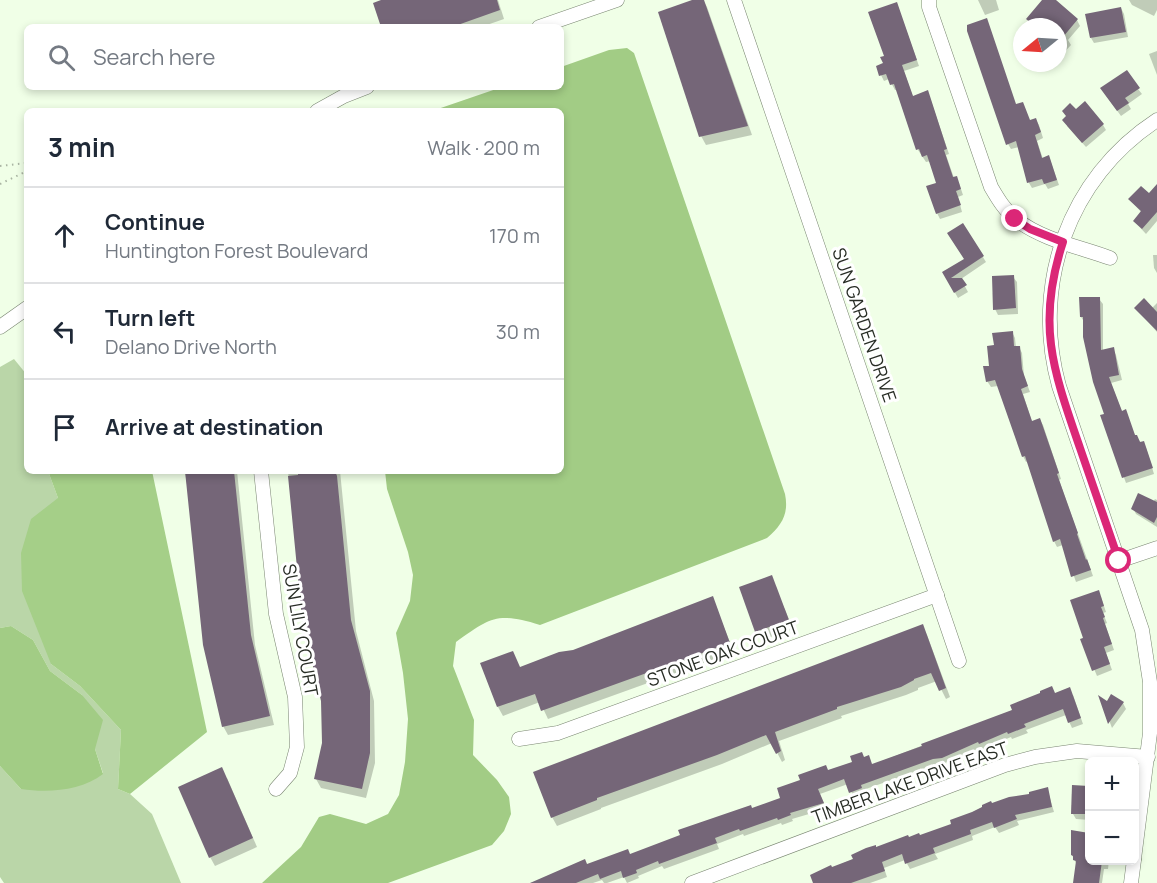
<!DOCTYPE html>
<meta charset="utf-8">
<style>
:root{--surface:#fff;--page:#f6f6f7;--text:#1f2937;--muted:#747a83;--line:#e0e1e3}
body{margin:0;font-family:Manrope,sans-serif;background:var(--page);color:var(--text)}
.controls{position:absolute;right:18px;bottom:18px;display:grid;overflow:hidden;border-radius:9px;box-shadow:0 3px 9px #0003}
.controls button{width:54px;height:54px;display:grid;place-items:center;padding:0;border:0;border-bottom:2px solid var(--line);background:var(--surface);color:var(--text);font:30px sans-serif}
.compass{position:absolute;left:1013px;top:18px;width:54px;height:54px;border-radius:50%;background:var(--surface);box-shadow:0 3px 9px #0003;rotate:252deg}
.stop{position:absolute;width:18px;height:18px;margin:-14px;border:4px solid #db2777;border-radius:50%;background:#fff}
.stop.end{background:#db2777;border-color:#fff;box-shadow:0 2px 6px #0008}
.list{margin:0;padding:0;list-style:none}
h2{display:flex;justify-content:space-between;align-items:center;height:78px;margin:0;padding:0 24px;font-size:26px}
h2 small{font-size:20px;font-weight:400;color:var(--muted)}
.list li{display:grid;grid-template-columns:39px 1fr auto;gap:18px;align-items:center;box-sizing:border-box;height:96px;padding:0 24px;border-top:2px solid var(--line)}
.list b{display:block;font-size:22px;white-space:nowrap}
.list p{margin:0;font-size:20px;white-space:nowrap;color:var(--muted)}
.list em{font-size:20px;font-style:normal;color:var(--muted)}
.icon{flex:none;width:33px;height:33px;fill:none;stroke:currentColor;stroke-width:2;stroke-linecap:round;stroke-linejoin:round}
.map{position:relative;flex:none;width:1157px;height:883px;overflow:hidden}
.search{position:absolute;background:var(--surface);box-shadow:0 3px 9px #0003;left:24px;top:24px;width:540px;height:66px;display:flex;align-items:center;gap:15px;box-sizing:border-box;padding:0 21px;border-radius:9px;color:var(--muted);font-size:22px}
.panel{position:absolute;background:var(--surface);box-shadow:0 3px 9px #0003;left:24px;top:108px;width:540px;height:366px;border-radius:9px}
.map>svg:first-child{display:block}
</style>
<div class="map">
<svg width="1157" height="883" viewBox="0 0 1157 883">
<rect width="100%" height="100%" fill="#f0ffe7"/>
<polygon fill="#bad6a8" points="14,359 27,375 27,471 48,471 58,498 51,664 80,686 121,730 118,789 130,794 152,814 181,883 4,883 0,877 0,766 21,789 103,773 95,749 82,695 50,671 33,640 11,626 0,628 0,367"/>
<polygon fill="#a5cf88" points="48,471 152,471 207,732 130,794 118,789 121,730 80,686 51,664 22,591 21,553 31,519 58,498"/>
<g fill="#a2cc85">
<path d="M627 48 634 53 785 494C789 514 782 525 767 538L540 625C497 612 491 617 456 642L453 666 474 720 473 755 497 780 509 797 511 814 504 831 492 845 388 883H262L301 847 319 817 330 814 366 824 388 814 399 795 405 762 408 719 403 673 396 633 410 601 413 575 408 552 387 489 385 471H561V111H432L502 87H561V67L609 50Z"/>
<path d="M11 626 33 640 50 671 82 695 103 720 95 749 103 774C81 791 48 793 21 789L0 766V628Z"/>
</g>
<g fill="#0003">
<polygon points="385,0 498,0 504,19 481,27 383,27"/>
<polygon points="697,0 703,0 707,7 752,135 706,145 701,136"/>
<polygon points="978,0 996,0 999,10 985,15"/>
<polygon points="1044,0 1050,0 1077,20 1080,26 1068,40 1071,45 1059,58 1058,27 1034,27 1028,19"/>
<polygon points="1129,0 1157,0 1157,10 1154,16 1132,5"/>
<polygon points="1121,8 1124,14 1128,37 1094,43 1091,38"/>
<polygon points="899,10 919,66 904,71 913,97 930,98 949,154 946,155 954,178 959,183 963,195 958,197 962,212 940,219 937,213 938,184 931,161 926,162 918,150 897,90 895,90 889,79 884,81 881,75"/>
<polygon points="1157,51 1157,75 1149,54"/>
<polygon points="1138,89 1142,94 1128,104 1131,109 1121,116 1105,94"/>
<polygon points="1016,106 1030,121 1036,120 1039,125 1043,138 1037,141 1043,159 1049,157 1059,185 1048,189 1045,184 1032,188 1029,183 1019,147 1011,149 1008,144"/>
<polygon points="1075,111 1103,125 1106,130 1086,147 1067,126"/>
<polygon points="1130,200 1157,202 1157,221 1146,234 1134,221 1142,213"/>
<polygon points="963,225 986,262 961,279 968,292 958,298 944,273 966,260"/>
<polygon points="1153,255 1157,255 1157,273 1154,268"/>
<polygon points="1013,277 1017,282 1018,314 998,315 995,309"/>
<polygon points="1099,299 1103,304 1103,351 1113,349 1116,355 1122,380 1111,383 1122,412 1136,437 1146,448 1154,474 1126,483 1102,416 1106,414 1085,323 1081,317"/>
<polygon points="1157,303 1157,332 1136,308 1152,308"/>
<polygon points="1012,332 1015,338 1016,348 1019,347 1022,353 1024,376 1030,392 1023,394 1032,422 1040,420 1043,425 1061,479 1059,480 1093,576 1076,582 1063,545 1057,547 1054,541 1028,461 1026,462 1023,456 998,386 991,387 987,381 995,346"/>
<polygon points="185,471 237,471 255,645 274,725 228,735 223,726"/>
<polygon points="288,471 340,471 356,631 374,701 375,763 366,798 321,788 316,779 323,743 323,701 303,618"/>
<polygon points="1155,499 1157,500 1157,527 1136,514 1133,508 1153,502"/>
<polygon points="771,577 793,629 762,640 757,631"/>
<polygon points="1101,597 1106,612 1103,613 1107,623 1105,624 1114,650 1106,653 1112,670 1097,676 1082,640"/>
<polygon points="712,598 734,652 548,719 540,702 503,716 498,707 520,668 573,652"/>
<polygon points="922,626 927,635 950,697 946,699 937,681 918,688 918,690 906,695 841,716 842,718 779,741 785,760 782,762 772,743 722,764 601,808 601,809 557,826 552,817"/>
<polygon points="1055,694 1073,695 1083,724 1072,728 1066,715 1026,730 1028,733 1012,739 1011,737 983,749 982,747 945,763 937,764 863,790 864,794 854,798 848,784 820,794 826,809 792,819 793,821 782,825 781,823 744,836 743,834 717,844 719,849 664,869 662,866 638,876 639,878 627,883 624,877 607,883 604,883 602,880 593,883 530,883 587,866 630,855 782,799 828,772 864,758 872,765"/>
<polygon points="1101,699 1108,703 1123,703 1126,709 1112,728"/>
<polygon points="227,778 257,847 215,866 210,857"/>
<polygon points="1088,785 1090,785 1090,820 1076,819 1073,814"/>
<polygon points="1047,788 1054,812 1017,821 1019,825 999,833 995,827 972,836 973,840 935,854 938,859 910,869 905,860 884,868 887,877 870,883 815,883 832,868 876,849 919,837 953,825 992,805 1031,795"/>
<polygon points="1073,832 1090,834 1090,860 1109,860 1108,869 1104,869 1102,883 1075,883 1077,865 1072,855"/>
</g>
<g fill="#756678">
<polygon points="381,0 497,0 500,10 452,27 381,27 373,3"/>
<polygon points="692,0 704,0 748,126 699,137 658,12"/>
<polygon points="1042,0 1056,0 1078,19 1058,43 1058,27 1036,27 1026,19"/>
<polygon points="897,2 917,60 902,65 913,96 928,90 947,149 944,150 953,177 957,176 961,189 956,191 961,205 936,214 926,186 936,183 927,155 922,157 919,149 916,150 894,84 890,85 886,74 879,76 876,66 883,63 880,57 884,56 868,12"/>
<polygon points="1121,7 1126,32 1090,38 1085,14"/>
<polygon points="987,18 1016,104 1023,102 1030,120 1036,118 1041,132 1035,135 1042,158 1049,155 1057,180 1044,184 1042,179 1027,183 1016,141 1006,145 967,31 967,25"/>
<polygon points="1127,70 1140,88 1125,98 1129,103 1117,111 1100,88"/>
<polygon points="1085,101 1104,124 1082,143 1062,120 1066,116 1062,111 1070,103 1076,109"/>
<polygon points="1157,184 1157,212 1142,229 1133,221 1141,211 1128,199 1141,186 1149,193"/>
<polygon points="963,223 984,256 951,278 962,278 967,285 954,293 942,272 964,259 947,233"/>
<polygon points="1014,275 1016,308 993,310 992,276"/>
<polygon points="1079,297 1100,297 1101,350 1114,347 1119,375 1109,377 1122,411 1126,409 1135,435 1137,435 1140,442 1144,441 1153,468 1122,478 1100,415 1104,414 1093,382 1083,337 1083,317 1080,317"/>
<polygon points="1144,298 1157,312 1157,331 1134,308"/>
<polygon points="1013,331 1014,346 1020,346 1022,369 1028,386 1021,389 1032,421 1040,418 1059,473 1057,474 1078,533 1077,534 1086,560 1087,559 1091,570 1071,577 1060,539 1053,542 1025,456 1022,457 995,380 986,382 983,366 989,366 987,346 994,345 992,333"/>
<polygon points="185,471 234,471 251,635 270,716 222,727 203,645"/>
<polygon points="298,471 335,471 337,476 351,620 370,691 370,753 362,789 314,779 322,743 321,701 302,619 288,476 298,475"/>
<polygon points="1138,493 1157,502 1157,517 1154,523 1131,509"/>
<polygon points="772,575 789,620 755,632 739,587"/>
<polygon points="1099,590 1104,606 1101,607 1105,617 1103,618 1112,644 1104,647 1110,664 1092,671 1080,639 1083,638 1070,600"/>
<polygon points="713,596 730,643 541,711 535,694 497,707 480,663 513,651 520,667 559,652 573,650"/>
<polygon points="923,624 946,688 939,691 931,673 914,679 914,680 901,687 837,707 837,709 775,732 781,751 776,754 766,735 717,755 597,798 597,800 551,818 533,772"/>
<polygon points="1052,686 1055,693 1070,687 1081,718 1068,723 1063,709 1024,724 1026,727 1008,734 1007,732 979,744 978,742 942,758 933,759 861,785 862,788 849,793 844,779 818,789 824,803 790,813 791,815 778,820 777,818 740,831 739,829 715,838 717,843 659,864 658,861 636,870 637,873 623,878 621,871 600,879 598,874 576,883 530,883 585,859 587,864 628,849 630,854 680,835 678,830 751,805 752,808 780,798 777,788 800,780 798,775 826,765 828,770 852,762 850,756 862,752 864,757 869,755 872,764 922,746 921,744 1012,710 1010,705 1040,693 1040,691"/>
<polygon points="1111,694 1124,702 1108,724 1098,695 1107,701"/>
<polygon points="222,767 253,838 209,858 178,787"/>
<polygon points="1072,785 1089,786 1089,814 1071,814"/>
<polygon points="1048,787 1052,807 1015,815 1017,819 994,828 992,822 970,830 971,834 933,848 935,853 905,864 902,854 882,862 885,871 851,883 813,883 810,875 831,865 832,867 853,859 851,855 866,848 876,845 876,847 908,835 909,837 919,833 920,835 951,824 950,820 972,812 982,807 982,805 991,801 992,803 1009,797 1029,794 1029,792"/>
<polygon points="1071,830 1089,833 1089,861 1102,861 1099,883 1073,883 1076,861 1073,860 1073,856 1071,855"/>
</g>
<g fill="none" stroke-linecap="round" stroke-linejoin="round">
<g stroke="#7a8672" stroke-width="15">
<g id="minor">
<polyline points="734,0 959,661"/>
<path d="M929 0V7L991 187C998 199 1005 211 1017 220 1043 240 1080 247 1110 258"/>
<polyline points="539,27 617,0"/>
<polyline points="317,111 344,96 367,87"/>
<polyline points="0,327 27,308"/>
<polyline points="261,471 276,614 295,697 297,747 290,773 276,789"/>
<polyline points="1119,561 1157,548"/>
<polyline points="519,739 558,733 937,595"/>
<path d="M1134 859 1150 733V682L1142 630 1059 386C1031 285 1068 178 1157 120"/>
<polyline points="692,883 1005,765 1035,757 1077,751 1148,757"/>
<polyline points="1131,883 1134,860"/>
</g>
</g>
<g stroke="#aab5a3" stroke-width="2" stroke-dasharray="1.5 4.5" stroke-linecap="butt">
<polyline points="0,166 27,163"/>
<polyline points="0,184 27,171"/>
</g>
<use href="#minor" stroke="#fff" stroke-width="14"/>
</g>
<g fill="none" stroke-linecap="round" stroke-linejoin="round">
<path stroke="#db2777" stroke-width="8" d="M1015 219 1030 229 1063 242C1036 324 1053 370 1080 448 1093 485 1106 523 1119 561"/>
</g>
<g text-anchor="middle" stroke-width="6" stroke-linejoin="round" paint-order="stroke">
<g font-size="18" fill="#282d25" stroke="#fff">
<text transform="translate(864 325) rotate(71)" y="6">SUN GARDEN DRIVE</text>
<text transform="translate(300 630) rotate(80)" y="6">SUN LILY COURT</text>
<text transform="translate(723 654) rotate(-20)" y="6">STONE OAK COURT</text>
<text transform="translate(910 783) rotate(-20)" y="6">TIMBER LAKE DRIVE EAST</text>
</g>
</g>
</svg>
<div class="controls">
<button>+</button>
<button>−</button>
</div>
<svg class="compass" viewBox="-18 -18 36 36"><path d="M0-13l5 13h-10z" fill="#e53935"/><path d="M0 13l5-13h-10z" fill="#747a83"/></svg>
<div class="stop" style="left:1119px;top:561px"></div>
<div class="stop end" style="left:1015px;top:219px"></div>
<div class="search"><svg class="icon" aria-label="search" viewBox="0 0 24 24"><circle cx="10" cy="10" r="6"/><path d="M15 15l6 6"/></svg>Search here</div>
<section class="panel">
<h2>3 min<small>Walk · 200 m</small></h2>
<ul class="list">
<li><svg class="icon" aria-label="ahead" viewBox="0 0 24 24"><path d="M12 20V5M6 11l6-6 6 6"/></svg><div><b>Continue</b><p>Huntington Forest Boulevard</p></div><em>170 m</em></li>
<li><svg class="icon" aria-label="left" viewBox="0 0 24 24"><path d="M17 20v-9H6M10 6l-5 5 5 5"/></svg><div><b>Turn left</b><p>Delano Drive North</p></div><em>30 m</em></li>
<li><svg class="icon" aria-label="arrive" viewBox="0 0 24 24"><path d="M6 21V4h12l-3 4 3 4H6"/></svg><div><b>Arrive at destination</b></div></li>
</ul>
</section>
</div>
